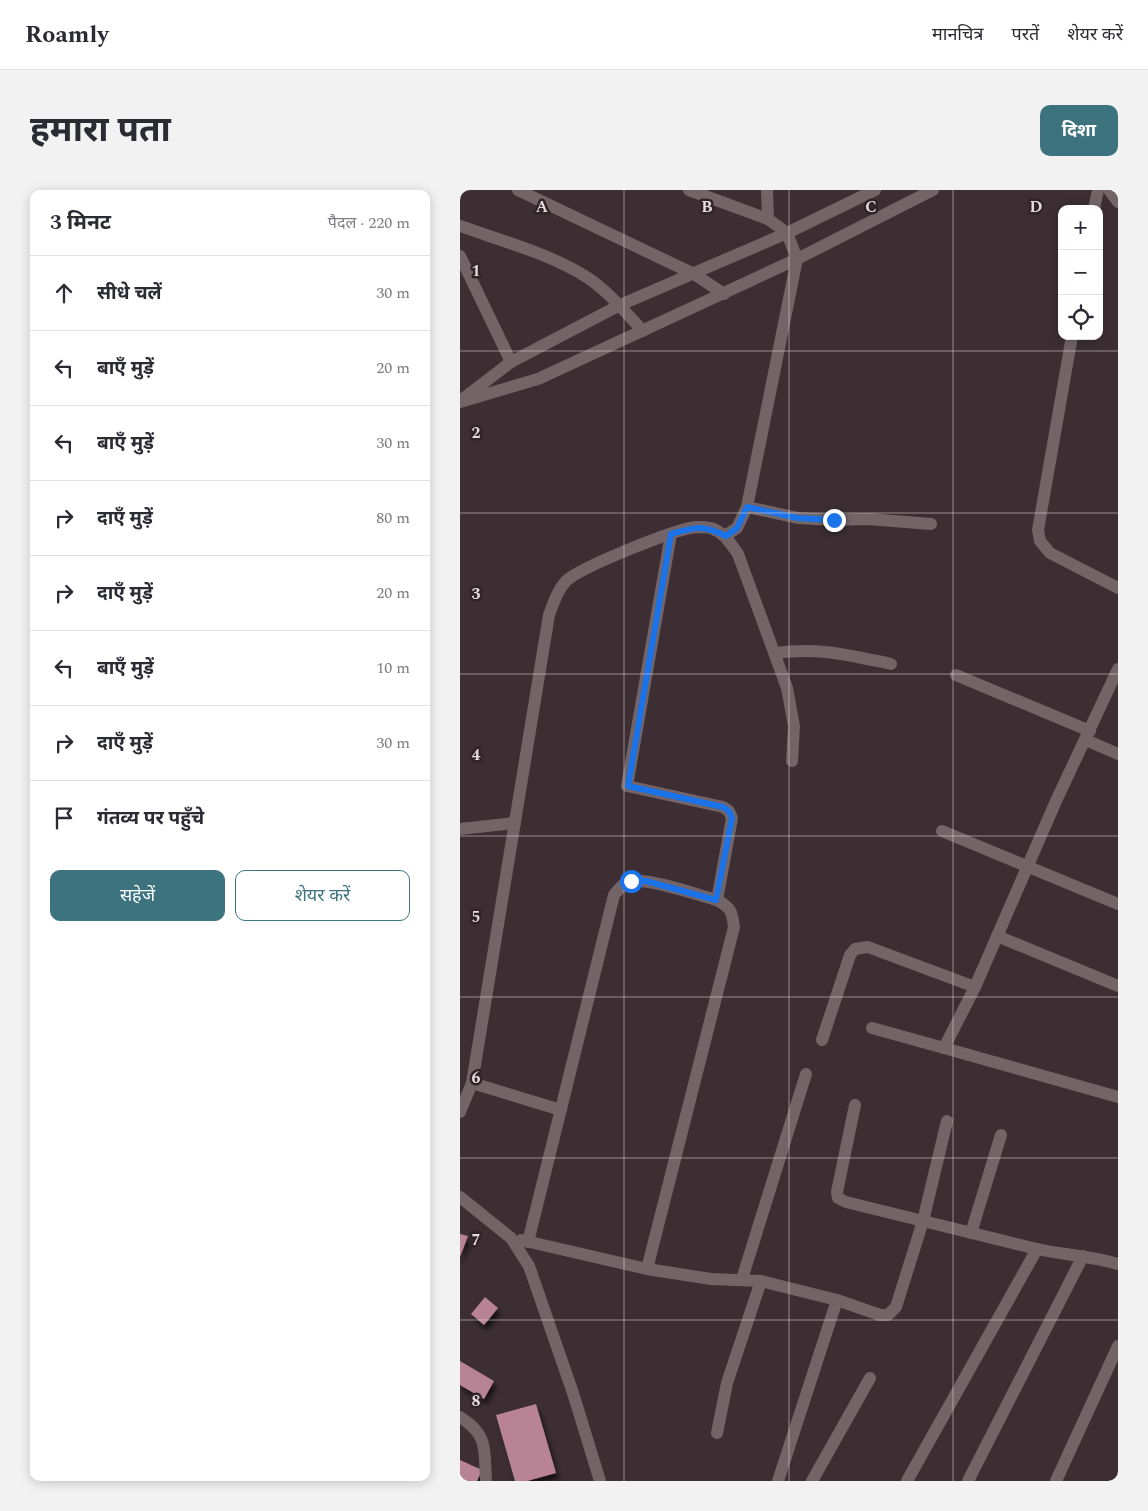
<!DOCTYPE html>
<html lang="hi">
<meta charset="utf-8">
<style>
:root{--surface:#fff;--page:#f2f2f3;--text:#2b2b33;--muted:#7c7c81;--line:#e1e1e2;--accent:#3d737f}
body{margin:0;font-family:Spectral,"Noto Sans Devanagari",serif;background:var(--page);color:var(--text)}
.controls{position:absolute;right:15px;top:15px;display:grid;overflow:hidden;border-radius:10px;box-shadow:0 2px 12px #0003}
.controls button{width:45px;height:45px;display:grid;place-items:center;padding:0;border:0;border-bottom:1px solid var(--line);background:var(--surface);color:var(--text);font:25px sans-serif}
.stop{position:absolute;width:15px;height:15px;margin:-11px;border:4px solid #1a73e8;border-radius:50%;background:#fff}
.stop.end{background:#1a73e8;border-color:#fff;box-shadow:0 1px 5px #0008}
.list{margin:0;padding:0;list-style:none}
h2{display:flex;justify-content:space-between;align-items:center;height:65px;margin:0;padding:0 20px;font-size:21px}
h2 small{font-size:16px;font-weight:400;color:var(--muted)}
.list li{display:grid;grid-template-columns:32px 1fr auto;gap:15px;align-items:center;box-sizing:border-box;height:75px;padding:0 20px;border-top:1px solid var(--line)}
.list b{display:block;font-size:19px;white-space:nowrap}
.list em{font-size:16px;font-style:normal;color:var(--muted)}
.actions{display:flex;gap:10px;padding:15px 20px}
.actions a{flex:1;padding:11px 0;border:1px solid var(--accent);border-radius:10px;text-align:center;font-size:18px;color:var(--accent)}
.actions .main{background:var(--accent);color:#fff}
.icon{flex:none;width:28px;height:28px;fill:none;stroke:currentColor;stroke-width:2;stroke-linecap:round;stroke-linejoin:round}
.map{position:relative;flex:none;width:658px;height:1291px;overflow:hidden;border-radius:10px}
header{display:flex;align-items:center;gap:30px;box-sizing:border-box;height:70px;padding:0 25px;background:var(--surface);border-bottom:1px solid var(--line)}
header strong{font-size:24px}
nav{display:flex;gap:28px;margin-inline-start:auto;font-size:18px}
.intro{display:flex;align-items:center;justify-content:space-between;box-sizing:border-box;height:120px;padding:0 30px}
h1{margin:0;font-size:35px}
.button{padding:12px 22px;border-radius:10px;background:var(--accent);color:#fff;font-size:18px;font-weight:700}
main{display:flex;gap:30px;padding:0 30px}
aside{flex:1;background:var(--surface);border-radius:10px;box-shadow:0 2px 12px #0003}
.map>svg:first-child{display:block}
</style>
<header>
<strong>Roamly</strong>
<nav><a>मानचित्र</a><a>परतें</a><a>शेयर करें</a></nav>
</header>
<div class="intro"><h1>हमारा पता</h1><a class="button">दिशा</a></div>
<main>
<aside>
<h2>3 मिनट<small>पैदल · 220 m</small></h2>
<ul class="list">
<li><svg class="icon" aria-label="ahead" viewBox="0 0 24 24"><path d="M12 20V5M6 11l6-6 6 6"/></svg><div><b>सीधे चलें</b></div><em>30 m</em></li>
<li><svg class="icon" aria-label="left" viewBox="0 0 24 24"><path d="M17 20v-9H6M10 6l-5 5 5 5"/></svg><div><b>बाएँ मुड़ें</b></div><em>20 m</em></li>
<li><svg class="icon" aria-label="left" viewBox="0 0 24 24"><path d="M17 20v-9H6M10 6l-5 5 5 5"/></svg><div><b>बाएँ मुड़ें</b></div><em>30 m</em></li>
<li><svg class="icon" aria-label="right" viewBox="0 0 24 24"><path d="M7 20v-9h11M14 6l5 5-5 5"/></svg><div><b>दाएँ मुड़ें</b></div><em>80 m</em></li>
<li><svg class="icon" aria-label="right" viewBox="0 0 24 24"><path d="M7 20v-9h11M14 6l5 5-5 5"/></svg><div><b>दाएँ मुड़ें</b></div><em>20 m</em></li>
<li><svg class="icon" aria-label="left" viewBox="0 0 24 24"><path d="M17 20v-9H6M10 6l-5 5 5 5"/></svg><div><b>बाएँ मुड़ें</b></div><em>10 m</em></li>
<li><svg class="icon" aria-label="right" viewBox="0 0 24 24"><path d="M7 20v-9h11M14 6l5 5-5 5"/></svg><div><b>दाएँ मुड़ें</b></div><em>30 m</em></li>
<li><svg class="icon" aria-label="arrive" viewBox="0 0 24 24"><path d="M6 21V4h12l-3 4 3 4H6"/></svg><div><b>गंतव्य पर पहुँचे</b></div></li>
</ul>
<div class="actions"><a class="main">सहेजें</a><a>शेयर करें</a></div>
</aside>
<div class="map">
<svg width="658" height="1291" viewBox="0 0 658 1291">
<defs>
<filter id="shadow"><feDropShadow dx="3" dy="5.5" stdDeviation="2.5" flood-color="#0009"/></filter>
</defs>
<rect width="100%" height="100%" fill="#3c2e32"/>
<g fill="#b88495" filter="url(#shadow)">
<polygon points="0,1044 8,1046 0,1067"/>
<polygon points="25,1107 38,1118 24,1135 11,1124"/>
<polygon points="0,1171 34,1191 24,1209 0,1195"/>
<polygon points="76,1214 96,1283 67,1291 55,1291 36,1225"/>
<polygon points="0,1270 22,1280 17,1291 4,1291 0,1289"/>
</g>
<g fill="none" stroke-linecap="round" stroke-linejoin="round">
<polyline stroke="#736468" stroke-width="12" points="307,0 308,29"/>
<g stroke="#736468" stroke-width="12">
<polyline points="58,0 234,84 264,104"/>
<polyline points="229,0 308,29 327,43 337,69 287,317 277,338 265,346"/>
<polyline points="649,0 658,12"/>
<polyline points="634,19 638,0"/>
<path d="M0 36C42 51 91 64 128 88 149 102 166 123 183 141"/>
<polyline points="0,66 51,172"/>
<polyline points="612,146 578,340 580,351 590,363 658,398"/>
<polyline points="287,317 338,328 374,330 408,329 471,334"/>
<polyline points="211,344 167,596 263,617 269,621 272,628 257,710"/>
<path d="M315 463C359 457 388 465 431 474"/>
<polyline points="658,479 596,611 515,797 484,858 658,907"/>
<polyline points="496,485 630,541"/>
<polyline points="626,550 658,564"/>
<polyline points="0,639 55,633"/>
<polyline points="482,641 658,714"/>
<polyline points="537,746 658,796"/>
<polyline points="412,838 484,858"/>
<polyline points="362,850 390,765 395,759 408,757 515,797"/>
<polyline points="12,893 101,920"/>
<path d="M395 915 377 1002 378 1008 386 1012 577 1059C604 1065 632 1066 658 1074"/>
<path d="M0 922 12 893 89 425C94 412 97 401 106 391 121 377 215 339 236 337 240 337 247 337 251 338 265 343 270 353 278 364L327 498 334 536 332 571"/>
<polyline points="511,1043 541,945"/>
<polyline points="61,1050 187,1079 251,1089 301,1091 377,1110 420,1125 428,1125 436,1117 463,1031 487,931"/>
<path d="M68 1052 154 705C159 699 164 692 172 691 189 688 238 705 257 710 271 718 272 721 274 737L187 1079"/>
<polyline points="282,1089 346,884"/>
<path d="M0 1227C29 1245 24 1260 26 1291"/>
<polyline points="257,1243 267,1193 301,1091"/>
<polyline points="318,1291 377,1110"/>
<polyline points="352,1291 410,1188"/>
<polyline points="447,1291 577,1059"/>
<polyline points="508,1291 623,1066"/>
<polyline points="596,1291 658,1156"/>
</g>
<g stroke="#736468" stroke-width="12">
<polyline points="4,208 51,172 160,115 327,43 415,0"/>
<polyline points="0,212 78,189 337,69 473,0"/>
<polyline points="0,1007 51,1048 69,1076 113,1203 140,1291"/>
</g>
</g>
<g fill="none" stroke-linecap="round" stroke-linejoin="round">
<path stroke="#1a73e8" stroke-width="6" d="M171 691H186L256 710 272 628 269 621 263 617 168 596 211 344C236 337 242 334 266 346L277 338 287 317 338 328 374 330"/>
</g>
<path fill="none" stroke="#e4dbde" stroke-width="1" stroke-opacity="0.55" d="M164 0V1291M329 0V1291M493 0V1291M0 161H658M0 323H658M0 484H658M0 646H658M0 807H658M0 968H658M0 1130H658"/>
<g font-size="16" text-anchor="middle" font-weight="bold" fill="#e4dbde" stroke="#312428" stroke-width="5" stroke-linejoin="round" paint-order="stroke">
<text x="82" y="22">A</text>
<text x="247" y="22">B</text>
<text x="411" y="22">C</text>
<text x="576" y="22">D</text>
<text x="16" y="86">1</text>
<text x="16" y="248">2</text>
<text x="16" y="409">3</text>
<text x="16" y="570">4</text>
<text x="16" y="732">5</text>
<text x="16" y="893">6</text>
<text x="16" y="1055">7</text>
<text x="16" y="1216">8</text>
</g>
</svg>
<div class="controls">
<button>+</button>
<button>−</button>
<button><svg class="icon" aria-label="locate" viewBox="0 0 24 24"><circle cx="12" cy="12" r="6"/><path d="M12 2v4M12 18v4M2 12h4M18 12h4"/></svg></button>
</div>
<div class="stop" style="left:171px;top:691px"></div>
<div class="stop end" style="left:374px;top:330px"></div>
</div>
</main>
